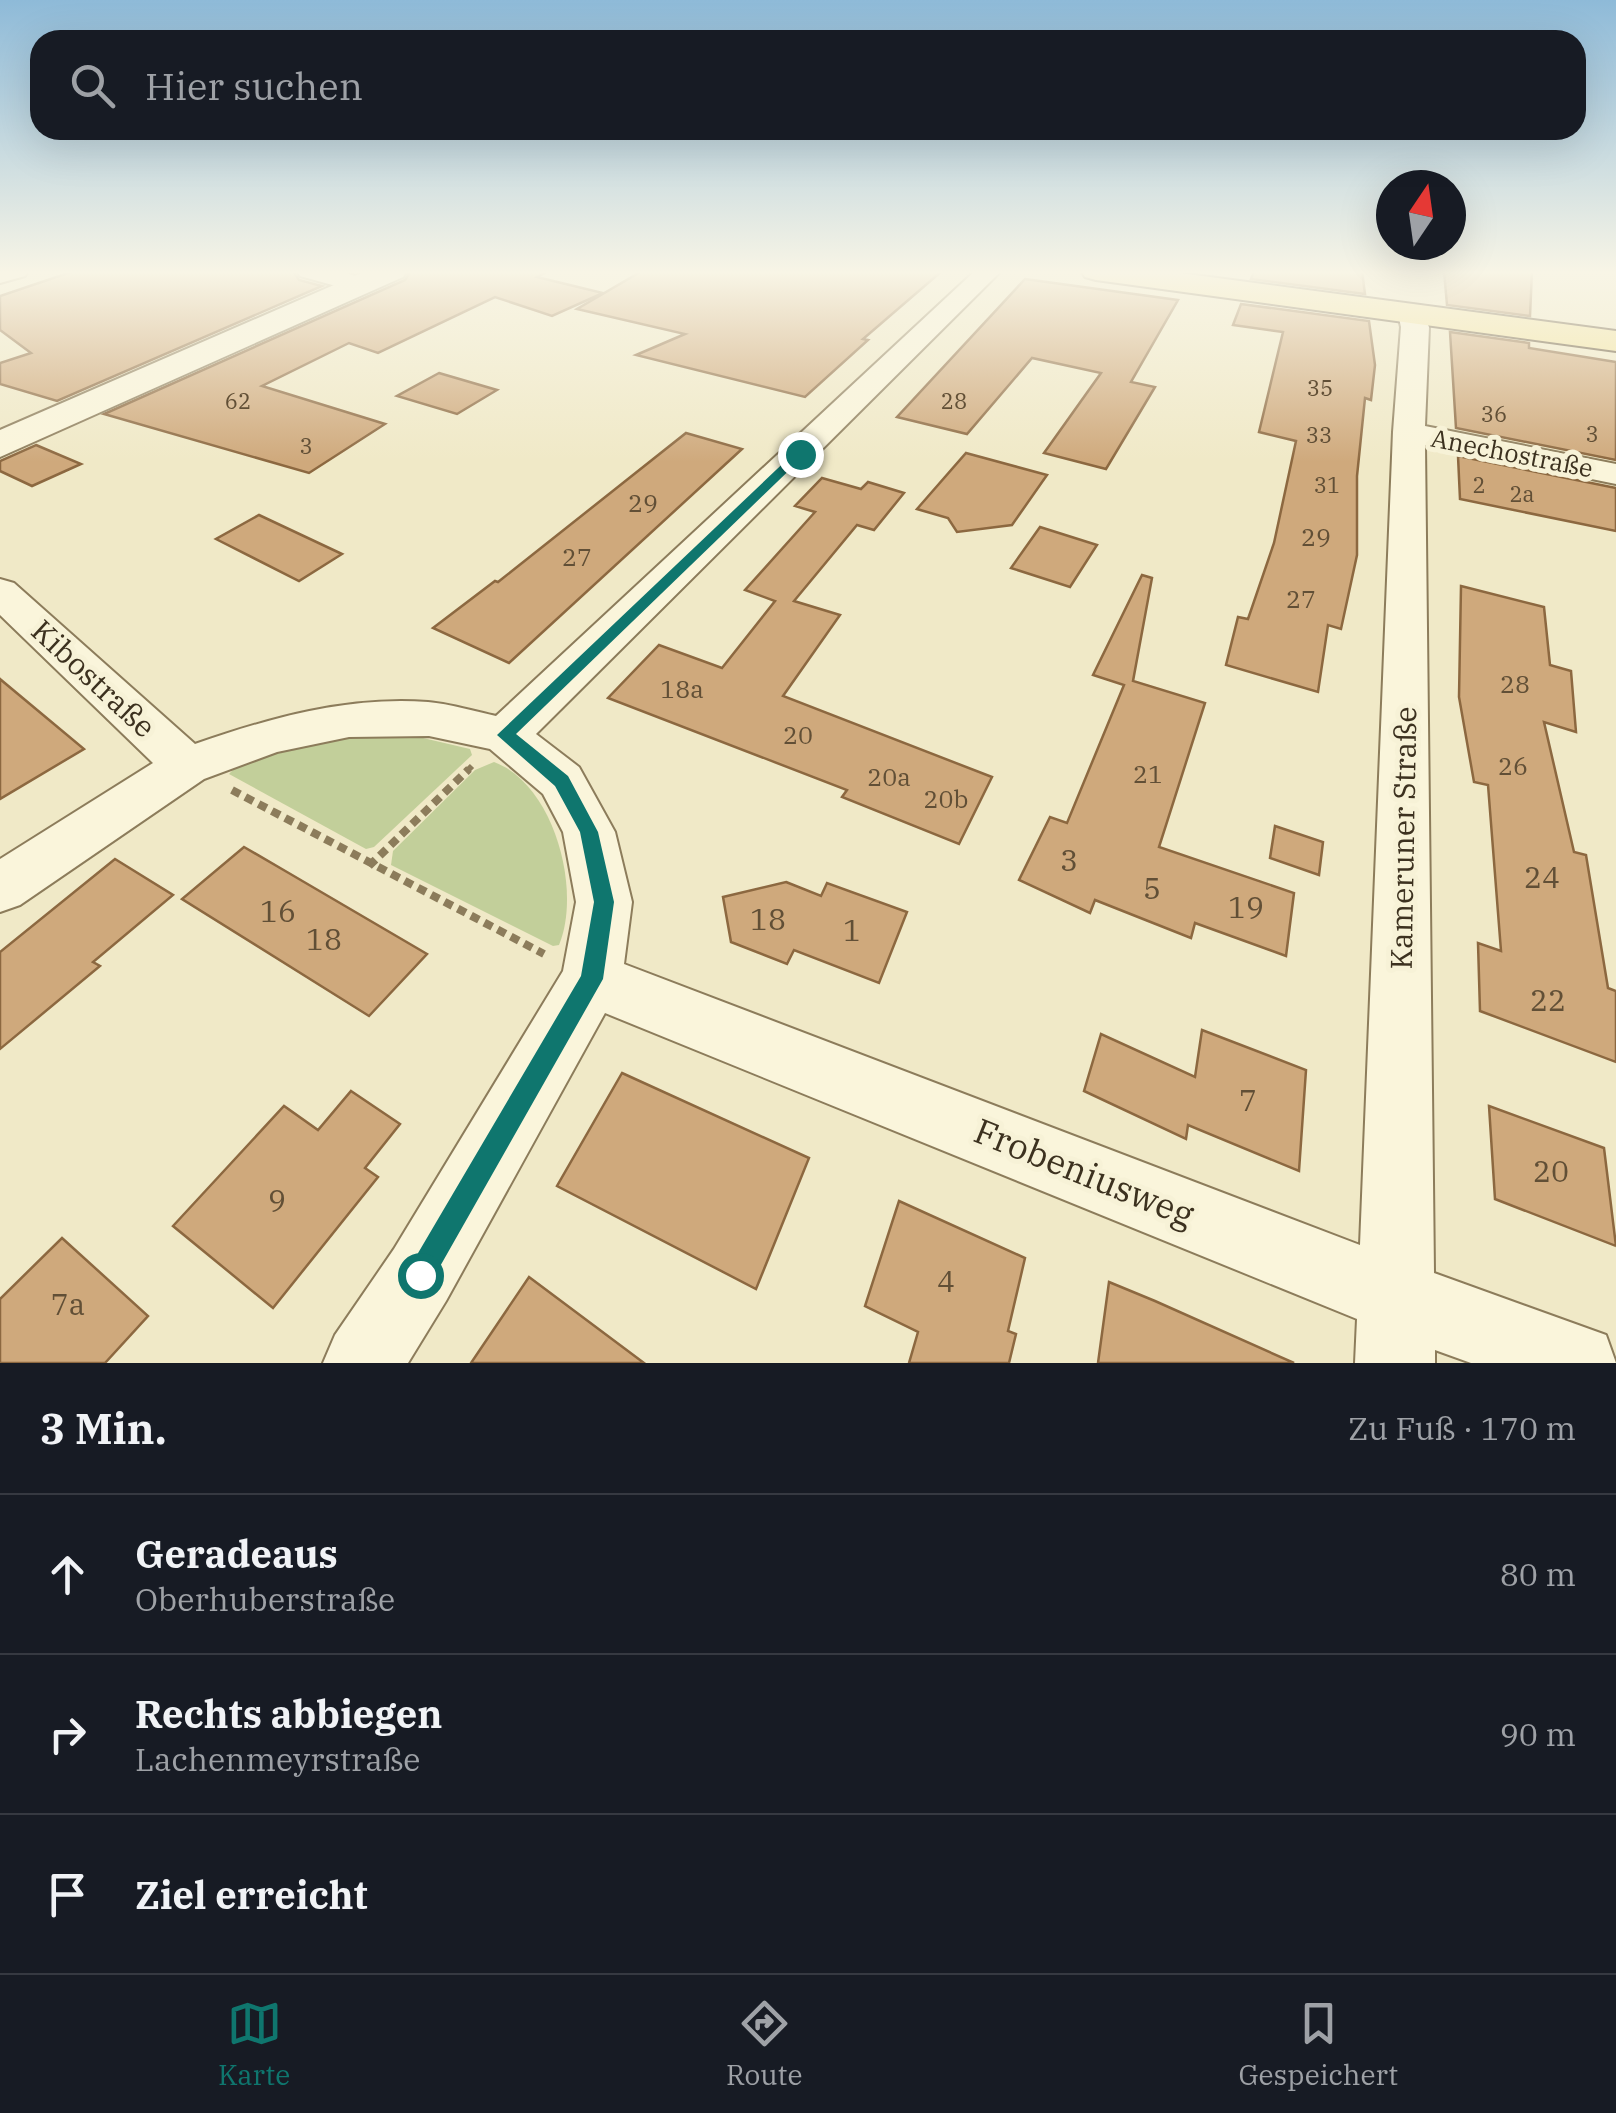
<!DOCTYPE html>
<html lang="de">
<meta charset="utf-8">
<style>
:root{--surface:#171b24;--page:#20242c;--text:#f1f3f6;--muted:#9ea1a6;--line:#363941;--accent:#0f766e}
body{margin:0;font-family:"IBM Plex Serif",serif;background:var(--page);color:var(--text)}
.compass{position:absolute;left:1376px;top:170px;width:90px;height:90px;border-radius:50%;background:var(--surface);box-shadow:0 10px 40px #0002;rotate:13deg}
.stop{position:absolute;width:30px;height:30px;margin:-22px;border:8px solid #0f766e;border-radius:50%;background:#fff}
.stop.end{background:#0f766e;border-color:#fff;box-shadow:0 2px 10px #0008}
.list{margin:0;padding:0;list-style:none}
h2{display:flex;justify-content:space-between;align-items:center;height:130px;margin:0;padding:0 40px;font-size:42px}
h2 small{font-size:32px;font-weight:400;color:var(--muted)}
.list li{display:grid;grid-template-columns:65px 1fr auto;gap:30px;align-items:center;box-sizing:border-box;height:160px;padding:0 40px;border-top:2px solid var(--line)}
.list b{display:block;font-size:38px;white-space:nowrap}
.list p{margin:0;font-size:32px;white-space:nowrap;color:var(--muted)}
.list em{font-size:32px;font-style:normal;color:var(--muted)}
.icon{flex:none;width:55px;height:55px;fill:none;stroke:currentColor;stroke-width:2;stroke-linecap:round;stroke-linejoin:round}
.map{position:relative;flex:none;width:1616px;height:1363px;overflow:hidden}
.search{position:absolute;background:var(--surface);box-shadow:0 10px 40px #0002;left:30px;right:30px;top:30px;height:110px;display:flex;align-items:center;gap:25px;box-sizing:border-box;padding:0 35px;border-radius:30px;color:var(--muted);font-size:38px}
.sheet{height:610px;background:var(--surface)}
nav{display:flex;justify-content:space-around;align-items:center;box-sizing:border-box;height:140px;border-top:2px solid var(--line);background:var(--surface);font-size:28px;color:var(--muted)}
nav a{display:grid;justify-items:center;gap:5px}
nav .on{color:var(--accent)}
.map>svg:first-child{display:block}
</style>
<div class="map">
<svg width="1616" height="1363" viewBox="0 0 1616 1363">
<rect width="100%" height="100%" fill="#f0e9c7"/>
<g fill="#c2cf9a">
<path d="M406 734 470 749 472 755 374 847 366 849 229 774C253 744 367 735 406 734Z"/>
<path d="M494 762C554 784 582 890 559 945L553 946 391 865 393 851 475 770Z"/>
</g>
<g fill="#cfa97c" stroke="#8c6840" stroke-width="2.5">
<polygon points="74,271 293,271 299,280 322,286 57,401 0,384 0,363 31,353 0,330 0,296"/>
<polygon points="411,271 549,271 537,277 603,293 552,316 495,297 378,353 349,343 262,386 385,424 309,473 104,414 405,280"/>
<polygon points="642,271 942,271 863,339 868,340 805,397 636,355 685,334 577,309"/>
<polygon points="1254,271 1362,271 1365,294 1251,279"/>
<polygon points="1444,271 1532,271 1530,316 1447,305"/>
<polygon points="1025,279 1178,300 1131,382 1155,387 1106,469 1044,453 1101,373 1032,358 967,434 897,417"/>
<polygon points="1241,304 1369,321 1375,365 1371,400 1365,398 1357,476 1357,555 1341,629 1328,625 1318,692 1226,665 1238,617 1248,619 1274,543 1296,441 1259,432 1283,332 1233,325"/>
<polygon points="1450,332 1529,343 1529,348 1616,362 1616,460 1456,428"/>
<polygon points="439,373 497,390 457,414 397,396"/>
<polygon points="686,433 742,449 509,663 433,628 495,581 498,582"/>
<polygon points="36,445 81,464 32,486 0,471 0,461"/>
<polygon points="966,453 1047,475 1012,525 957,532 948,518 917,509"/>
<polygon points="1458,456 1616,488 1616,531 1460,499"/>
<polygon points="822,478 861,489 868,482 904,493 874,530 857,525 794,601 840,615 783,696 992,777 959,844 842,797 847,790 608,698 659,645 722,668 775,601 745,590 815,512 795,506"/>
<polygon points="259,515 342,554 299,581 216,539"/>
<polygon points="1040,527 1097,545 1070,587 1011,568"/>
<polygon points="1142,575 1152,578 1133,681 1205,703 1159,847 1294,893 1286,956 1195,923 1191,938 1095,900 1090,913 1019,880 1050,817 1067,823 1124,685 1093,675"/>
<polygon points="1461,586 1544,607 1550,665 1571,671 1576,732 1544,722 1574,852 1586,855 1608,988 1616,991 1616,1062 1480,1011 1478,943 1501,951 1488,785 1474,782 1459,697"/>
<polygon points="0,679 84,749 0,799"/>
<polygon points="1275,826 1323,842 1319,875 1270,858"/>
<polygon points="244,847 287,872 427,954 369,1016 182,899"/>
<polygon points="115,859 173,895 93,962 100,966 0,1049 0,952"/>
<polygon points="786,882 821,896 827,883 907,912 879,983 794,950 787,964 731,942 723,897"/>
<polygon points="1202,1030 1306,1070 1299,1171 1188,1125 1186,1139 1084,1091 1101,1034 1195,1077"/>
<polygon points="622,1073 809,1158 756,1289 557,1186"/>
<polygon points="351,1091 400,1124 365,1168 378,1177 273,1308 173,1226 284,1106 318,1130"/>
<polygon points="1489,1106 1604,1148 1616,1246 1495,1199"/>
<polygon points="899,1201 1025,1258 1008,1331 1016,1334 1009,1363 909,1363 918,1332 865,1306"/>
<polygon points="62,1238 148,1316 105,1363 0,1363 0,1299"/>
<polygon points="529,1277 644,1363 471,1363"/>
<polygon points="1109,1282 1155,1301 1294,1363 1098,1363"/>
</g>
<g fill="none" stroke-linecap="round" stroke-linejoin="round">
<g stroke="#8c7c5b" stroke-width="4">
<g id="minor">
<polygon points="0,271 28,271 25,276 0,283"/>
<polygon points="297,271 338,271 370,280 374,285 361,293 300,276"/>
<path d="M975 271H1001L536 734 579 767 615 832 632 902 624 964 1360 1245 1393 432 1401 327 1398 314 1402 308H1420L1429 327 1425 426 1616 464V484L1425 445 1434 1273 1606 1335 1616 1363H1471L1435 1350V1363H1355L1357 1319 605 1013 446 1301 408 1363H323L335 1335 394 1249 563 971 576 902 563 832 543 794 490 749 429 736 349 737 277 752 204 779 20 905 0 912V859L153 763 0 615V579L14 583 195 744C270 718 347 696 428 702 450 704 474 711 496 716Z"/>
</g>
</g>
<g stroke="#8c7c5b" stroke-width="4">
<polygon id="tertiary" points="366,271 407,271 403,277 0,457 0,430"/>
</g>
<g stroke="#5a492f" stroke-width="4">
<polygon id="primary" points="1081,271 1165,271 1616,331 1616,351 1096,280 1085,277"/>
</g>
<polyline stroke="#8c7c5b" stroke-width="6" stroke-dasharray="8 5" stroke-linecap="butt" points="467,771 472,766"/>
<g stroke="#8c7c5b" stroke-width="8" stroke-dasharray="9 6" stroke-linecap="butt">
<polyline points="232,790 544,954"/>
<polyline points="369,866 469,769"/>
</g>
<use href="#minor" fill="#faf5db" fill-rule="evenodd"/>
<use href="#tertiary" fill="#faf5db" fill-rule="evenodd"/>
<use href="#primary" fill="#f3e49e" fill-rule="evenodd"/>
</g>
<linearGradient id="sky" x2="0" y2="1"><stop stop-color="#8ebad8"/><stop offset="0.59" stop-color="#f8f5e6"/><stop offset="1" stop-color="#f8f5e6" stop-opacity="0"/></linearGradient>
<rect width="1616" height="462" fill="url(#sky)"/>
<polygon fill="#0f766e" points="795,452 806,454 516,734 568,776 598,832 614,902 603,979 430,1284 420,1288 411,1284 407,1275 411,1265 581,976 594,902 580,832 555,786 497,735"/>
<g text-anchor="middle" stroke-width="10" stroke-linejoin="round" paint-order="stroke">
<g font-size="22" fill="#614f36">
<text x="1320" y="396">35</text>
<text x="238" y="409">62</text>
<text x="954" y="409">28</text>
<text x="1494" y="422">36</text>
<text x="1592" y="442">3</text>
<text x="1319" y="443">33</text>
<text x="306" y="454">3</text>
<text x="1327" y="493">31</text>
<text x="1479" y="493">2</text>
<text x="1522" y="502">2a</text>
</g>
<g font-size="25" fill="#3c311f" stroke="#f7f2d7">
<text transform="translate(1512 453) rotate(11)" y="9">Anechostraße</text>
</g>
<g font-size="25" fill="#614f36">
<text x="643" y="512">29</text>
<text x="1316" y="546">29</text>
<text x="577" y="566">27</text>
<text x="1301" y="608">27</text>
<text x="1515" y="693">28</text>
<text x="682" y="698">18a</text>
<text x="798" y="744">20</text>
<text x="1513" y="775">26</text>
<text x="1148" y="783">21</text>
<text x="889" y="786">20a</text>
<text x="946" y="808">20b</text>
</g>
<g font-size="30" fill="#3c311f" stroke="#f7f2d7">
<text transform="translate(93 679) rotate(43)" y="10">Kibostraße</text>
<text transform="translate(1404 838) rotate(-89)" y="10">Kameruner Straße</text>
</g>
<g font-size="30" fill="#614f36">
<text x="1069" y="871">3</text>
<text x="1542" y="888">24</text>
<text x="1152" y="899">5</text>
<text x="1246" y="918">19</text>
<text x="278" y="922">16</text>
<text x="768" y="930">18</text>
<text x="852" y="941">1</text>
<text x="324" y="950">18</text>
<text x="1548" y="1011">22</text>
<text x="1248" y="1111">7</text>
<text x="1551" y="1182">20</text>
<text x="277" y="1211">9</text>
<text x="946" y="1292">4</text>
<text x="68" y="1315">7a</text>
</g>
<g font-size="35" fill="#3c311f" stroke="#f7f2d7">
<text transform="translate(1084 1173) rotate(22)" y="12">Frobeniusweg</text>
</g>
</g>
</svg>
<svg class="compass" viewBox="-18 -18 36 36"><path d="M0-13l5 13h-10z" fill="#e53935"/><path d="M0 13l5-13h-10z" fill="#9ea1a6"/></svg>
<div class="stop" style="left:420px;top:1275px"></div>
<div class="stop end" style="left:800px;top:454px"></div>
<div class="search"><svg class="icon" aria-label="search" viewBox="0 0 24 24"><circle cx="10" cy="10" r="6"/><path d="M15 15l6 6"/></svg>Hier suchen</div>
</div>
<section class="sheet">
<h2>3 Min.<small>Zu Fuß · 170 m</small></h2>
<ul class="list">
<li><svg class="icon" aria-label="ahead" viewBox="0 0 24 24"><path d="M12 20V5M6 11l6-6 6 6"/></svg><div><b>Geradeaus</b><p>Oberhuberstraße</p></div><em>80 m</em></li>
<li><svg class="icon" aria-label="right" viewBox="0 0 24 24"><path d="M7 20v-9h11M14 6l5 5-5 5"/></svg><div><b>Rechts abbiegen</b><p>Lachenmeyrstraße</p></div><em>90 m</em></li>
<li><svg class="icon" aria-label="arrive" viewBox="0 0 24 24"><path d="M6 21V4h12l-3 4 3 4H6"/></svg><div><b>Ziel erreicht</b></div></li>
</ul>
</section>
<nav>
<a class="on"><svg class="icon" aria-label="map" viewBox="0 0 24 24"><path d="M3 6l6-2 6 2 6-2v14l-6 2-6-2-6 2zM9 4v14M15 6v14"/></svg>Karte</a>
<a><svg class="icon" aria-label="directions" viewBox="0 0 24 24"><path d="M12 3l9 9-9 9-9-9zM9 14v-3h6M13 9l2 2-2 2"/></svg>Route</a>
<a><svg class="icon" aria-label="saved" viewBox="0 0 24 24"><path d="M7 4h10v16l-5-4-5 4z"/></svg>Gespeichert</a>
</nav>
